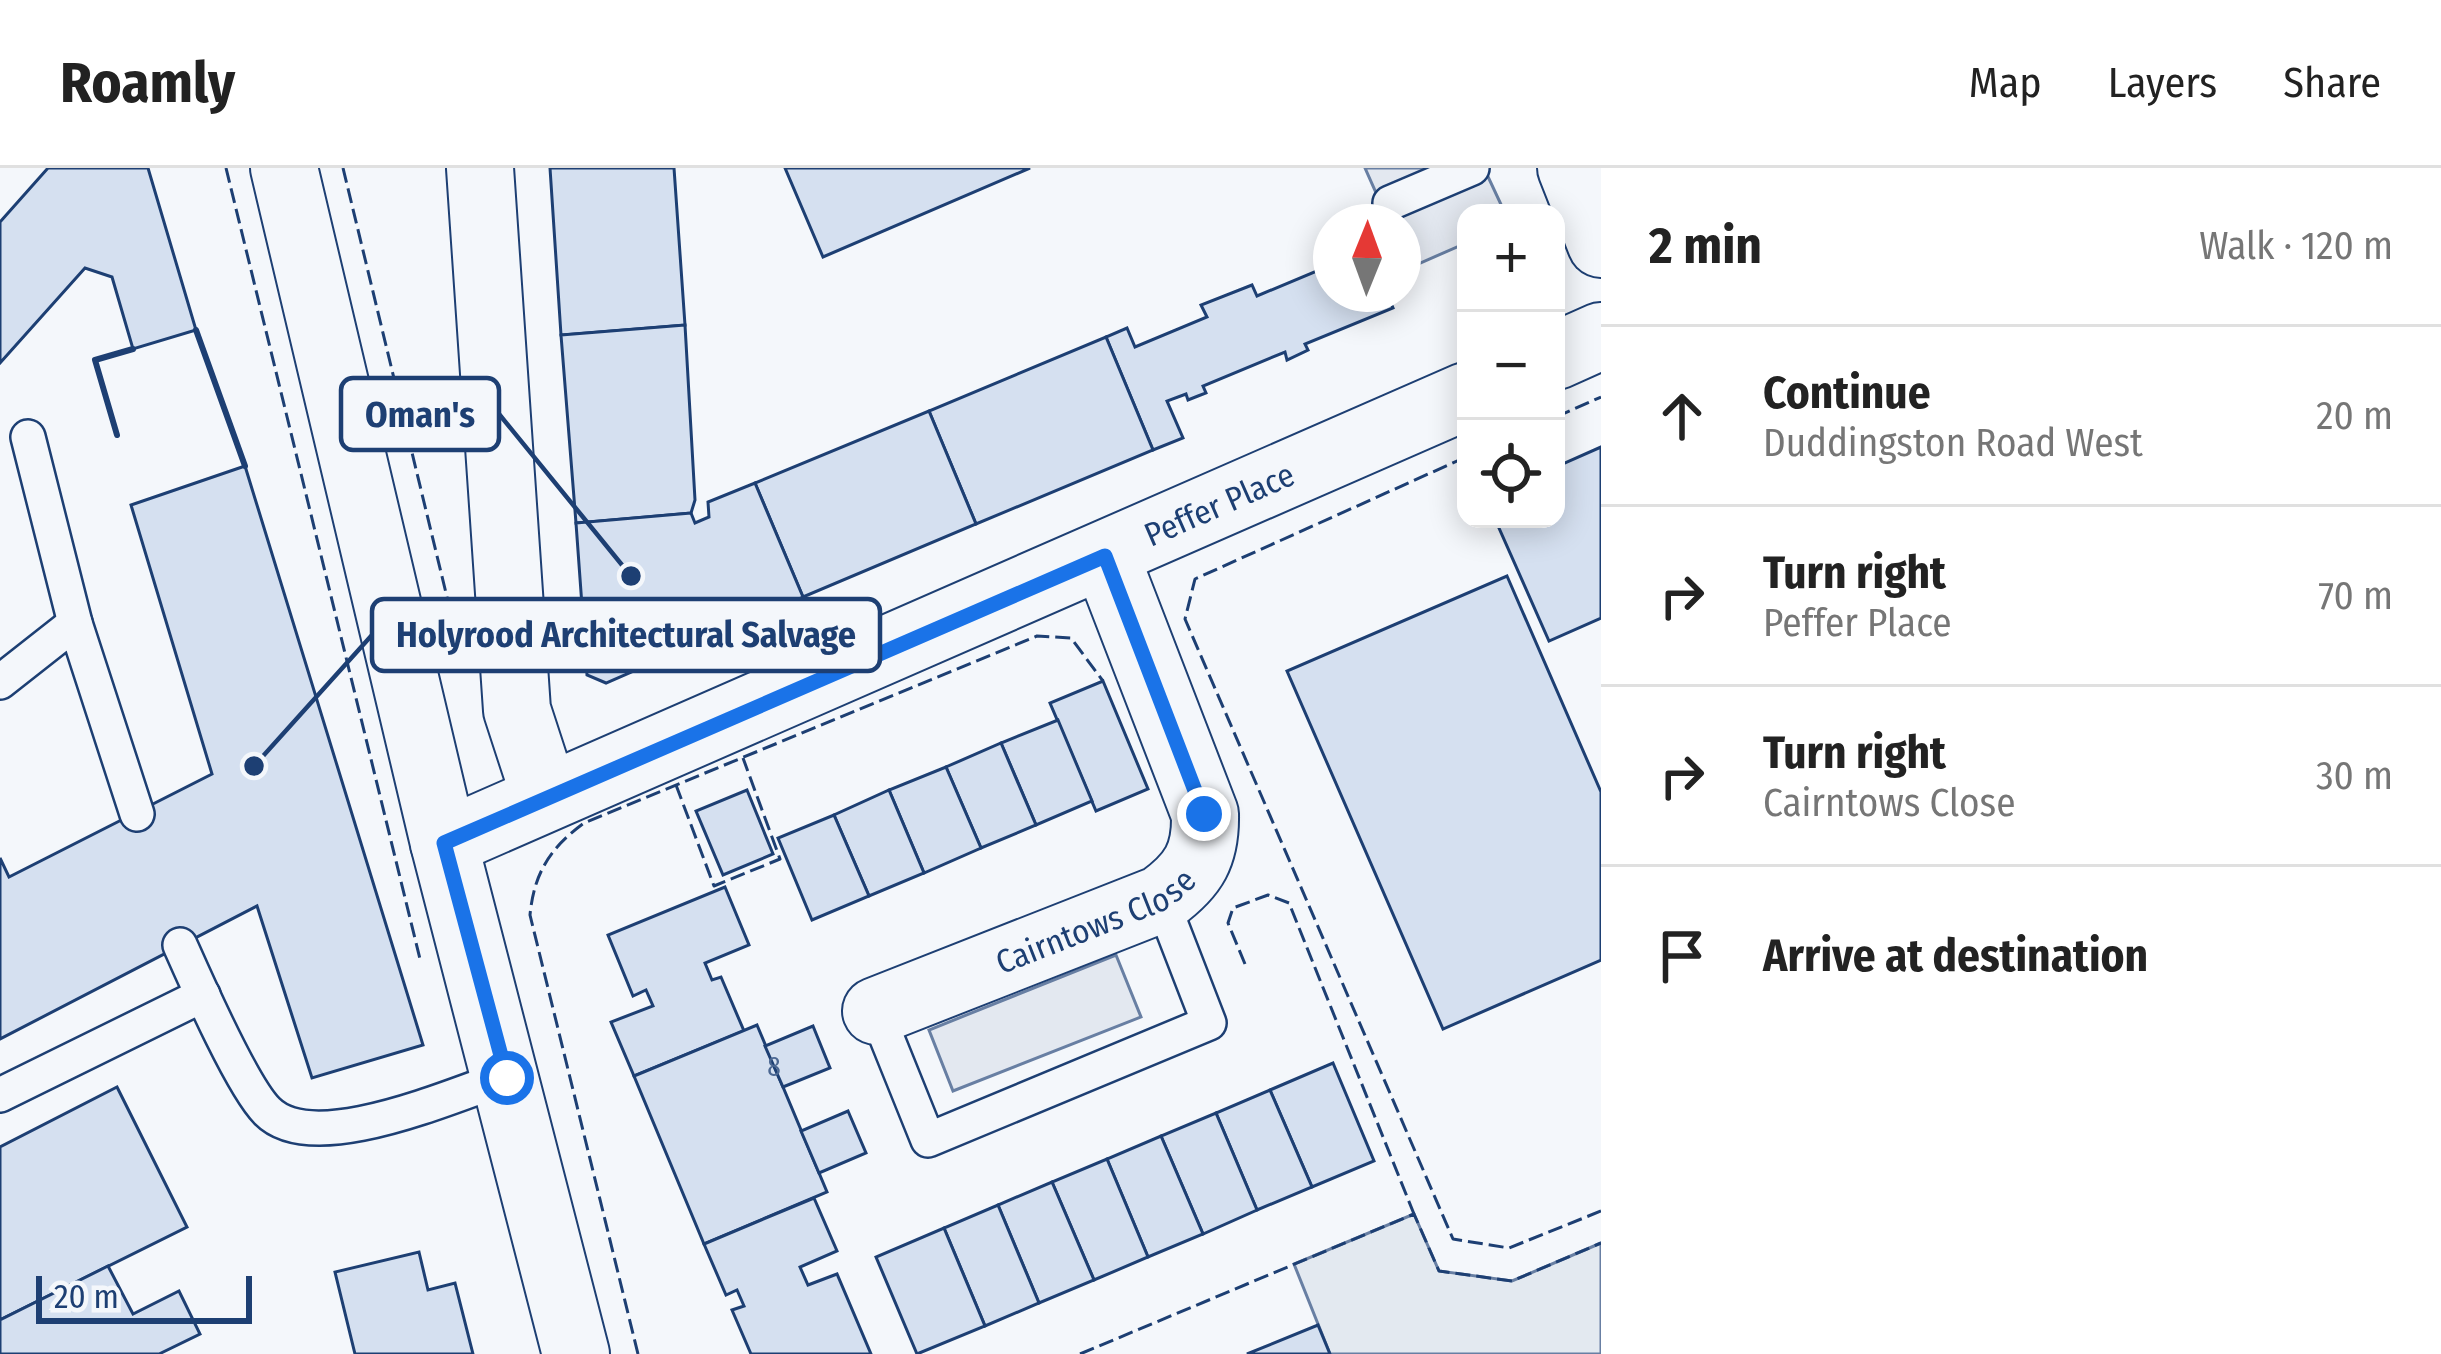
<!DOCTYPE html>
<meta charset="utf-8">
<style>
:root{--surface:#fff;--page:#f6f6f6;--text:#222;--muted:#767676;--line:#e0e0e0}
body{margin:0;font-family:"Fira Sans Condensed",sans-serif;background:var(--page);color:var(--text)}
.controls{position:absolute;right:36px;top:36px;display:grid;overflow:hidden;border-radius:24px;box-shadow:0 6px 30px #0003}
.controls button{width:108px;height:108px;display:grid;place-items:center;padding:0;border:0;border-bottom:3px solid var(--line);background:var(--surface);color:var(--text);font:60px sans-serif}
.compass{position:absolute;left:1313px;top:36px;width:108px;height:108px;border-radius:50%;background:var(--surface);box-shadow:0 6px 30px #0003;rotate:1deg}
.scale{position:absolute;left:36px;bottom:30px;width:216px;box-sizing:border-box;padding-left:12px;border:6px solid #1d3f73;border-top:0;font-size:33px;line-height:42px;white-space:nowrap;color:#1d3f73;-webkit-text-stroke:9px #f4f7fb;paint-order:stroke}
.stop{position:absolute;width:36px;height:36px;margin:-27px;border:9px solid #1a73e8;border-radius:50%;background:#fff}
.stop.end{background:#1a73e8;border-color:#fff;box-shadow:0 3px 12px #0008}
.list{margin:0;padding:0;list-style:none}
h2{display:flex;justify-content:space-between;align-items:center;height:156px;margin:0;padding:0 48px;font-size:51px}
h2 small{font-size:39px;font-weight:400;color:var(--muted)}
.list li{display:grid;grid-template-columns:78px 1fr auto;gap:36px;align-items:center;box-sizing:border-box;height:180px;padding:0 48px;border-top:3px solid var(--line)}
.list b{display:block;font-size:45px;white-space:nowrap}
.list p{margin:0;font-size:39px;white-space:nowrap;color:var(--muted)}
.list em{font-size:39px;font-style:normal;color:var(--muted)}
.icon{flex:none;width:66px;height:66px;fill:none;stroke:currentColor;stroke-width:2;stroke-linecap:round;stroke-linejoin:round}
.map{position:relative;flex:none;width:1601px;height:1186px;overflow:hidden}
header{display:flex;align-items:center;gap:72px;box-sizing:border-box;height:168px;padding:0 60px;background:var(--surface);border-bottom:3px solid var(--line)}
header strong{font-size:57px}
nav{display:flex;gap:66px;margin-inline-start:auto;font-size:42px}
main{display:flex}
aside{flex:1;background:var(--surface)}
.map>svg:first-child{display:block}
</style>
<header>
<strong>Roamly</strong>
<nav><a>Map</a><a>Layers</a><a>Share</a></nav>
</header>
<main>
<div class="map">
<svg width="1601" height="1186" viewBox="0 0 1601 1186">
<rect width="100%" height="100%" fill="#f4f7fb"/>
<polygon fill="#e3e9f0" stroke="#687fa3" stroke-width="3" points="1414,1046 1439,1103 1512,1113 1601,1075 1601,1186 1330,1186 1294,1096"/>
<g fill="#e3e8f0" stroke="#687fa3" stroke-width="3">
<polygon points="1365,0 1484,0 1505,45 1466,45 1466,75 1409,100 1403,86 1403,54 1389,54"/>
<polygon points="1116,787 1141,849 953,923 929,862"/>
</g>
<g fill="#d5e0f0" stroke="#1d3f73" stroke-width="3">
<polygon points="48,0 148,0 196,162 133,181 112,109 85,100 0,195 0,54"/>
<polygon points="550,0 674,0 685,157 561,167"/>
<polygon points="785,0 1030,0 823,89"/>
<polygon points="1331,97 1331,126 1387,126 1393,140 1305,176 1308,182 1287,192 1285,184 1203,218 1206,225 1198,228 1188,232 1186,226 1167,233 1183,270 1153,282 1106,169 1127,160 1135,179 1207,149 1201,137 1252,117 1257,128"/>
<polygon points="685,157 695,332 691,345 576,355 561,167"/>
<polygon points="1106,169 1153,282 976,356 929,243"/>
<polygon points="929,243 976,356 803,429 755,315"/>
<polygon points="1601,279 1601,450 1549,473 1495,351 1556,351 1556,299"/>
<polygon points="245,298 423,877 312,910 257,738 0,871 0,690 9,709 212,606 131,337"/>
<polygon points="755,315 803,429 606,515 587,507 576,355 691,345 695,355 709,349 708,334"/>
<polygon points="1507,408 1601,624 1601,792 1443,861 1287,503"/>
<polygon points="1103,513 1148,621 1096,643 1050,535"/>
<polygon points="1058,552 1092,633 1036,657 1001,575"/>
<polygon points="1001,575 1036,657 981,680 946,599"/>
<polygon points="946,599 981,680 924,705 889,622"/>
<polygon points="747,622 773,686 723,707 696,643"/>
<polygon points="889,622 924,705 869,728 834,647"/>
<polygon points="834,647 869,728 812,752 778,670"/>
<polygon points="725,719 749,777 705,795 712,812 721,809 744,863 634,908 611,854 653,838 646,822 633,828 608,767"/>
<polygon points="757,857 827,1024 704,1076 634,908"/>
<polygon points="813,858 830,900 783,919 765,878"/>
<polygon points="1333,895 1374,993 1312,1019 1270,922"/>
<polygon points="117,919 187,1059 0,1152 0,979"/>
<polygon points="1270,922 1312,1019 1257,1042 1216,945"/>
<polygon points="848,943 866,985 819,1005 801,963"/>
<polygon points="1216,945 1257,1042 1203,1066 1161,968"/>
<polygon points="1161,968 1203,1066 1148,1089 1107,991"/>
<polygon points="1107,991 1148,1089 1094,1112 1052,1014"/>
<polygon points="1052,1014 1094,1112 1039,1135 998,1037"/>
<polygon points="814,1030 837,1083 800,1099 808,1117 837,1106 871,1186 751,1186 732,1142 744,1138 737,1122 726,1127 704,1076"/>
<polygon points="998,1037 1039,1135 985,1158 944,1060"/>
<polygon points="944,1060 985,1158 917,1186 876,1089"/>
<polygon points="419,1084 428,1122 455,1115 473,1186 355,1186 335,1104"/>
<polygon points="108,1098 133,1146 179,1123 200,1166 159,1186 0,1186 0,1152"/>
<polygon points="1318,1157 1330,1186 1247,1186"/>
</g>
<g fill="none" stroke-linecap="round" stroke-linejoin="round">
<g stroke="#1d3f73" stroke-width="38">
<g id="service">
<polyline points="1390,35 1472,0"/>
<polyline points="28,269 75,455"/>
<polyline points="0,514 75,455 137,646"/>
<path d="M180 777C196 813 242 918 267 943 313 990 452 927 507 909"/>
<polyline points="876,843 928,972 1209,855 1161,731"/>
<polyline points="0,927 203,827"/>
</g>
</g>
<g stroke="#1d3f73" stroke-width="70">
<g id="minor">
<polyline points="480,0 517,542 545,628"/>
<polyline points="1571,0 1601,76"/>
<polyline points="1556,188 1601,168"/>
<path id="s1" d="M444 675 1466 228"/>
<path id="s2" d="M876 843 1161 731C1194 707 1206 687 1205 646L1105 387"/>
</g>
</g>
<g stroke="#1d3f73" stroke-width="70">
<polyline id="tertiary" points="284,0 444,675 576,1186"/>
</g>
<use href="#service" stroke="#f4f7fb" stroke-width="33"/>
<use href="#minor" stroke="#f4f7fb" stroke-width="66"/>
<use href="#tertiary" stroke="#f4f7fb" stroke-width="66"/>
<g stroke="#1d3f73" stroke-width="3" stroke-dasharray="15 6" stroke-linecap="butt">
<polyline points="226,0 421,795"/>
<polyline points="343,0 454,458"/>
<polyline points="1556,249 1601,229"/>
<polyline points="1466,289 1195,411 1185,451 1453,1071 1509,1080 1601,1043"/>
<polyline points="676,617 714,718 780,691 743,590"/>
<polyline points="1245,796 1228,755 1233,740 1268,727 1289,735 1414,1046"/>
<path d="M638 1186 530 747C534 705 550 680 584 655L1037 468 1071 470 1103 513"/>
<polyline points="1080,1186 1414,1046 1439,1103 1512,1113 1601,1075"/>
</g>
<g stroke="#1d3f73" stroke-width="6">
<polyline points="196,162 245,298"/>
<polyline points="117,267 95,192 133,181"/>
</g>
</g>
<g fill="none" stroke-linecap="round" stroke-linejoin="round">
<polyline stroke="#1a73e8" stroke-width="15" points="507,910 444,675 1105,388 1204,646"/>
</g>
<g text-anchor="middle" stroke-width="9" stroke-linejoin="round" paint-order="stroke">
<g font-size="27" fill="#4b6792">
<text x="774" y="908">8</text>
</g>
<g font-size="33" fill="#1d3f73" stroke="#f4f7fb">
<text dy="12" stroke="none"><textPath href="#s1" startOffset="846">Peffer Place</textPath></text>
<text dy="12" stroke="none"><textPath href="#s2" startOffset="237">Cairntows Close</textPath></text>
</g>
</g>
<path fill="none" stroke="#1d3f73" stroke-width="4.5" d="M631 408L499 246M254 598L372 467"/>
<g fill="#1d3f73" stroke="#f4f7fb" stroke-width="4.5">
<circle cx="631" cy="408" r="12"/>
<circle cx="254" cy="598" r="12"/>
</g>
<g fill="#f4f7fb" stroke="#1d3f73" stroke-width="4.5">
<rect x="341" y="210" width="158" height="72" rx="12"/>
<rect x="372" y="431" width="508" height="72" rx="12"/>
</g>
<g font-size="36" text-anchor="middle" font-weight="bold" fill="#1d3f73">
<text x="420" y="259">Oman's</text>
<text x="626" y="479">Holyrood Architectural Salvage</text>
</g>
</svg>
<div class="controls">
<button>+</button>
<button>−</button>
<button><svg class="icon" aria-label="locate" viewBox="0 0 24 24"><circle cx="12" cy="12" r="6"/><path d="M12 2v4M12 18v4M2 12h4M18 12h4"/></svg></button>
</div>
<svg class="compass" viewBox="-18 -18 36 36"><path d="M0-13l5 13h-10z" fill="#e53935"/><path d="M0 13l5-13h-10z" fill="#767676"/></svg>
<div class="scale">20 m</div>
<div class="stop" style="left:507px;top:910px"></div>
<div class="stop end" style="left:1204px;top:646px"></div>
</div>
<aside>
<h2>2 min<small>Walk · 120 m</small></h2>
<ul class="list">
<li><svg class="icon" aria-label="ahead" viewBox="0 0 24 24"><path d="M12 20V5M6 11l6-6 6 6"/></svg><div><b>Continue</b><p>Duddingston Road West</p></div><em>20 m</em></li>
<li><svg class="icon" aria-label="right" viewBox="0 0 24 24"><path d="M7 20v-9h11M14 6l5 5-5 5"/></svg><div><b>Turn right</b><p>Peffer Place</p></div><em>70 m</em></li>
<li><svg class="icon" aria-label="right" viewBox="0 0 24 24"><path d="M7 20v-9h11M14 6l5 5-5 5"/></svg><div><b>Turn right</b><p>Cairntows Close</p></div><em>30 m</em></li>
<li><svg class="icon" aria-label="arrive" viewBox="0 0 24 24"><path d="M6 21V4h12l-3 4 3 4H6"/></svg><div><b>Arrive at destination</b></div></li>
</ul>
</aside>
</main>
